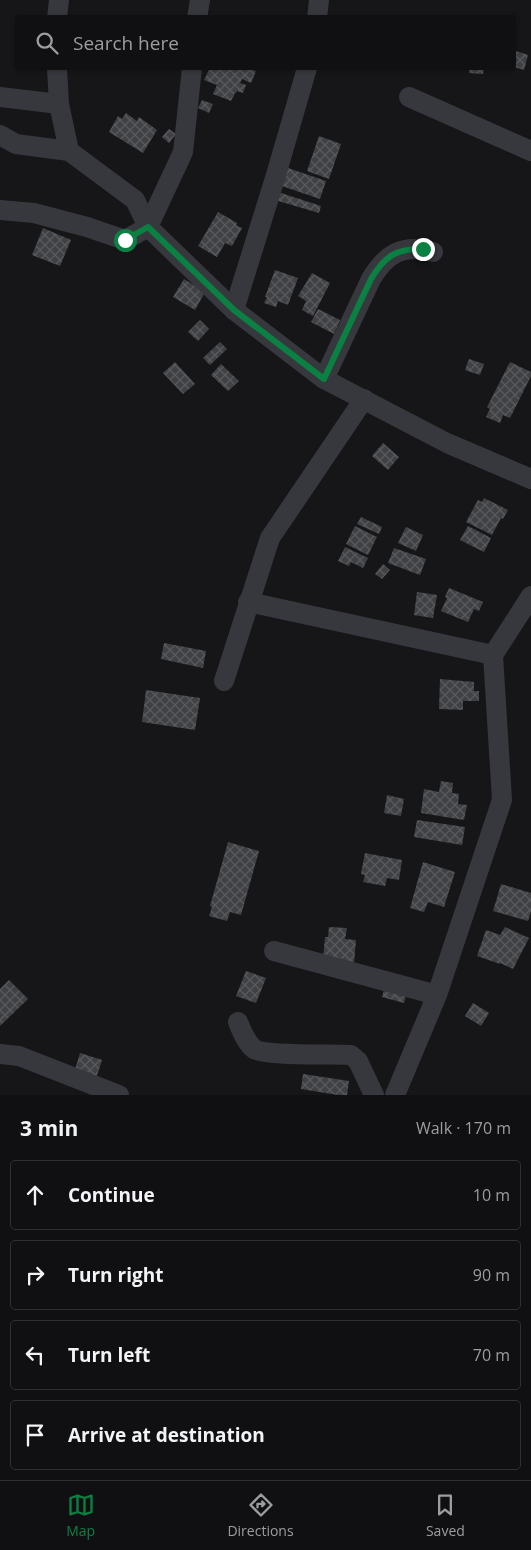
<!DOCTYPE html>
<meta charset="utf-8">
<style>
:root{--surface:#101012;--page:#19191b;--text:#f1f3f6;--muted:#9c9d9f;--line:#303032;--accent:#0b8043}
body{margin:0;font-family:"Open Sans",sans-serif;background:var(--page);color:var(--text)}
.stop{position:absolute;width:15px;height:15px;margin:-11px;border:4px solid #0b8043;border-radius:50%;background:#fff}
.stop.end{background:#0b8043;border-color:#fff;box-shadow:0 1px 5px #0008}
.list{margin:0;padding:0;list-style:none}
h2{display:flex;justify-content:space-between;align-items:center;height:65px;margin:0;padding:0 20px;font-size:21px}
h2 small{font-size:16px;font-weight:400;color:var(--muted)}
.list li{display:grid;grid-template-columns:32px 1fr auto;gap:15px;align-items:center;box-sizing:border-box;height:70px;margin:0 10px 10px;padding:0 10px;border:1px solid var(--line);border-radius:5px}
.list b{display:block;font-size:19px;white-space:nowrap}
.list em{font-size:16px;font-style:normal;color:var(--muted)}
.icon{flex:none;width:28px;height:28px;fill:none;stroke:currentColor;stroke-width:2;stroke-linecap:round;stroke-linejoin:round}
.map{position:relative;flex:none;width:531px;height:1095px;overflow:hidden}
.search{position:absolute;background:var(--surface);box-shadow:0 1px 4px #0004;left:15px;right:15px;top:15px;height:55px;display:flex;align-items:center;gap:12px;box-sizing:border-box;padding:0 18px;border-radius:5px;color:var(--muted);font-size:19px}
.sheet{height:385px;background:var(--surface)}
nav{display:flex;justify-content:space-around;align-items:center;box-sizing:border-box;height:70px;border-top:1px solid var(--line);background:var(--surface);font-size:14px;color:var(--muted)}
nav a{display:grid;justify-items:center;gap:2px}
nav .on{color:var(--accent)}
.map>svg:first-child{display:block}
</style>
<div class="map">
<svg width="531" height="1095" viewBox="0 0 531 1095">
<defs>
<pattern id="building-cross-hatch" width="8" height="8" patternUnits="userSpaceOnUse" patternTransform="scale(1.25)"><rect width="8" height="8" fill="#404145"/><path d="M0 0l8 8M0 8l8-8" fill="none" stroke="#595a5e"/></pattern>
</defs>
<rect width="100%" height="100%" fill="#161618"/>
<g fill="url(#building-cross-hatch)">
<polygon points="516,51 528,55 524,70 514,67 514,59"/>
<polygon points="210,68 248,68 256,71 251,83 242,79 240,83 246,85 243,93 237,91 236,93 235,93 231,101 213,94 217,85 204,80"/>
<polygon points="470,68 484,68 483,74 469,73"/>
<polygon points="202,100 213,104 209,113 198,108"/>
<polygon points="126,113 137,121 139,117 157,130 143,153 109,132 118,116 122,119"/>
<polygon points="169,129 176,134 169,143 162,137"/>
<polygon points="319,136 341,144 329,179 307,171"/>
<polygon points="285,167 326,181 320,199 279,185"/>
<polygon points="278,192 321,206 319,213 275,200"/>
<polygon points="218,212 237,223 236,225 242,228 232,246 225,243 217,257 198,246"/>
<polygon points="43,228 71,240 60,266 32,255"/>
<polygon points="275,270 298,278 288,305 278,301 276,307 264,303 267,297 265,297"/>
<polygon points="312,273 330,283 313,316 302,310 306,301 298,296"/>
<polygon points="184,279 205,292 195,310 173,297"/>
<polygon points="318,309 340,320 334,334 311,322"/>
<polygon points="200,320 209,329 198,341 188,332"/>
<polygon points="220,342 227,349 210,365 203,358"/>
<polygon points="469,359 484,364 480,375 465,370"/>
<polygon points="175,362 195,384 183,394 163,373"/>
<polygon points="510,362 531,372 531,376 510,418 503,415 500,423 486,417 490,409 487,407"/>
<polygon points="221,364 239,381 228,391 211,375"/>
<polygon points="383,443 399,457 388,470 372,456"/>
<polygon points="484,498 508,510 503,519 501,518 492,535 466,522 478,500 482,502"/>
<polygon points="361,517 382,527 379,534 357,524"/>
<polygon points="355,526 377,537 368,555 346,544"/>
<polygon points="468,526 491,538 484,552 460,540"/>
<polygon points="406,527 423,535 416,551 398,543"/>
<polygon points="345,547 368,558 363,568 351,562 349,566 338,561"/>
<polygon points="394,548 426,559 420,575 388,563"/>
<polygon points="383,564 390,570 382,579 375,574"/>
<polygon points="449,588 483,602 479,611 474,609 468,622 441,611 447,598 445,597"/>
<polygon points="417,592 437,595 433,618 414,615"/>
<polygon points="164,643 206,651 203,668 161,659"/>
<polygon points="440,679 474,682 474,691 479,691 479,701 463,701 463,710 439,709"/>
<polygon points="146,690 200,698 195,730 142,722"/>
<polygon points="441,781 453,783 452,793 459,794 458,804 467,805 464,820 421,813 424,789 439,792"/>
<polygon points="387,795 404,799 401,816 384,813"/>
<polygon points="417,820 465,827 462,845 414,837"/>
<polygon points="228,842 259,851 241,915 230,912 227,921 209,916 212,907 210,906"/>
<polygon points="365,853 402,860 399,880 387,878 385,886 363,882 365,875 361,874"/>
<polygon points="423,862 455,872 444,907 428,902 424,912 410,908"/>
<polygon points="501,884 531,893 531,912 528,921 493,911"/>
<polygon points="329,927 347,928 345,939 356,940 354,963 323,960 325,937 328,937"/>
<polygon points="505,927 529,938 513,969 500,963 500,964 477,956 486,930 500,935"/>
<polygon points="246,971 266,978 256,1003 236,996"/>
<polygon points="9,980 28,999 0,1026 0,989"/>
<polygon points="386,983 408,989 404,1003 382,997"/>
<polygon points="473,1003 489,1013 481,1026 465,1016"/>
<polygon points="80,1053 102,1060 96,1079 74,1073"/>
<polygon points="303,1074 349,1081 347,1095 338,1095 301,1089"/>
</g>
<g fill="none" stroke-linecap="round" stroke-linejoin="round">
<g stroke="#37383d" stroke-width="20">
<polyline points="57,18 59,0"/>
<polyline points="197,18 200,0"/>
<polyline points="317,18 319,0"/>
<polyline points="57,68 59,104 69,151"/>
<polyline points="0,97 59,104"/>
<polyline points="409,97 531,151"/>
<polyline points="0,135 16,144 69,151 135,200 148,227 234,310 324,379 447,443 531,479"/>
<polyline points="0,210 34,213 87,227 125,240 148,227 183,152 192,68"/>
<polyline points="234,310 276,175 307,68"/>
<path d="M324 379 371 279C386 254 403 243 433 252"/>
<polyline points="248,602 493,655"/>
<polyline points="224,681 270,538 364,399"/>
<polyline points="274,951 437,995"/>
<path d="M238 1022C242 1032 246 1042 254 1049 264 1056 334 1054 351 1055L358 1061 374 1095"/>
<polyline points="0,1054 19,1056 119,1095"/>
<polyline points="395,1095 437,995 502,800 493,655 531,596"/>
</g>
</g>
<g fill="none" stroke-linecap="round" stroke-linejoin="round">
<path stroke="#0b8043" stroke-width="6" d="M125 240 148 227 234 310 324 379 371 279C384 257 396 248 423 249"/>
</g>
</svg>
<div class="stop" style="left:125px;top:240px"></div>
<div class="stop end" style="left:423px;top:249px"></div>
<div class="search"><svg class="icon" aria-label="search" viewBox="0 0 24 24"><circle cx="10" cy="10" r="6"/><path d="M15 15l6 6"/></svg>Search here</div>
</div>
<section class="sheet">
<h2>3 min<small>Walk · 170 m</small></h2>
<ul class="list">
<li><svg class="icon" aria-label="ahead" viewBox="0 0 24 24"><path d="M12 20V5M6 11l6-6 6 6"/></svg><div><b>Continue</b></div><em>10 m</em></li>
<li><svg class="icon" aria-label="right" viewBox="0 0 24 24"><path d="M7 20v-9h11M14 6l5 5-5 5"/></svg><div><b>Turn right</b></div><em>90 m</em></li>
<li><svg class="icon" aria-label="left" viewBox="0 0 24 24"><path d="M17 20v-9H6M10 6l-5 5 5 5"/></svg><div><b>Turn left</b></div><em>70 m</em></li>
<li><svg class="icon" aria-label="arrive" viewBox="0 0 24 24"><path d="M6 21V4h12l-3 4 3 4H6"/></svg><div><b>Arrive at destination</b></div></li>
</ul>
</section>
<nav>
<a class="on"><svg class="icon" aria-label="map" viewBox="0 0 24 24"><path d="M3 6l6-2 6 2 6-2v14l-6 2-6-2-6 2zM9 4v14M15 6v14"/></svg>Map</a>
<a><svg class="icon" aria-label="directions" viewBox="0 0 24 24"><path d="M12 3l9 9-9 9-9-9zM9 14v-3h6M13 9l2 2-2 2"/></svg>Directions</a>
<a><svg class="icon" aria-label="saved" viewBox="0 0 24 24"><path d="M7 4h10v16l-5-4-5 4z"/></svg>Saved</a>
</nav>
